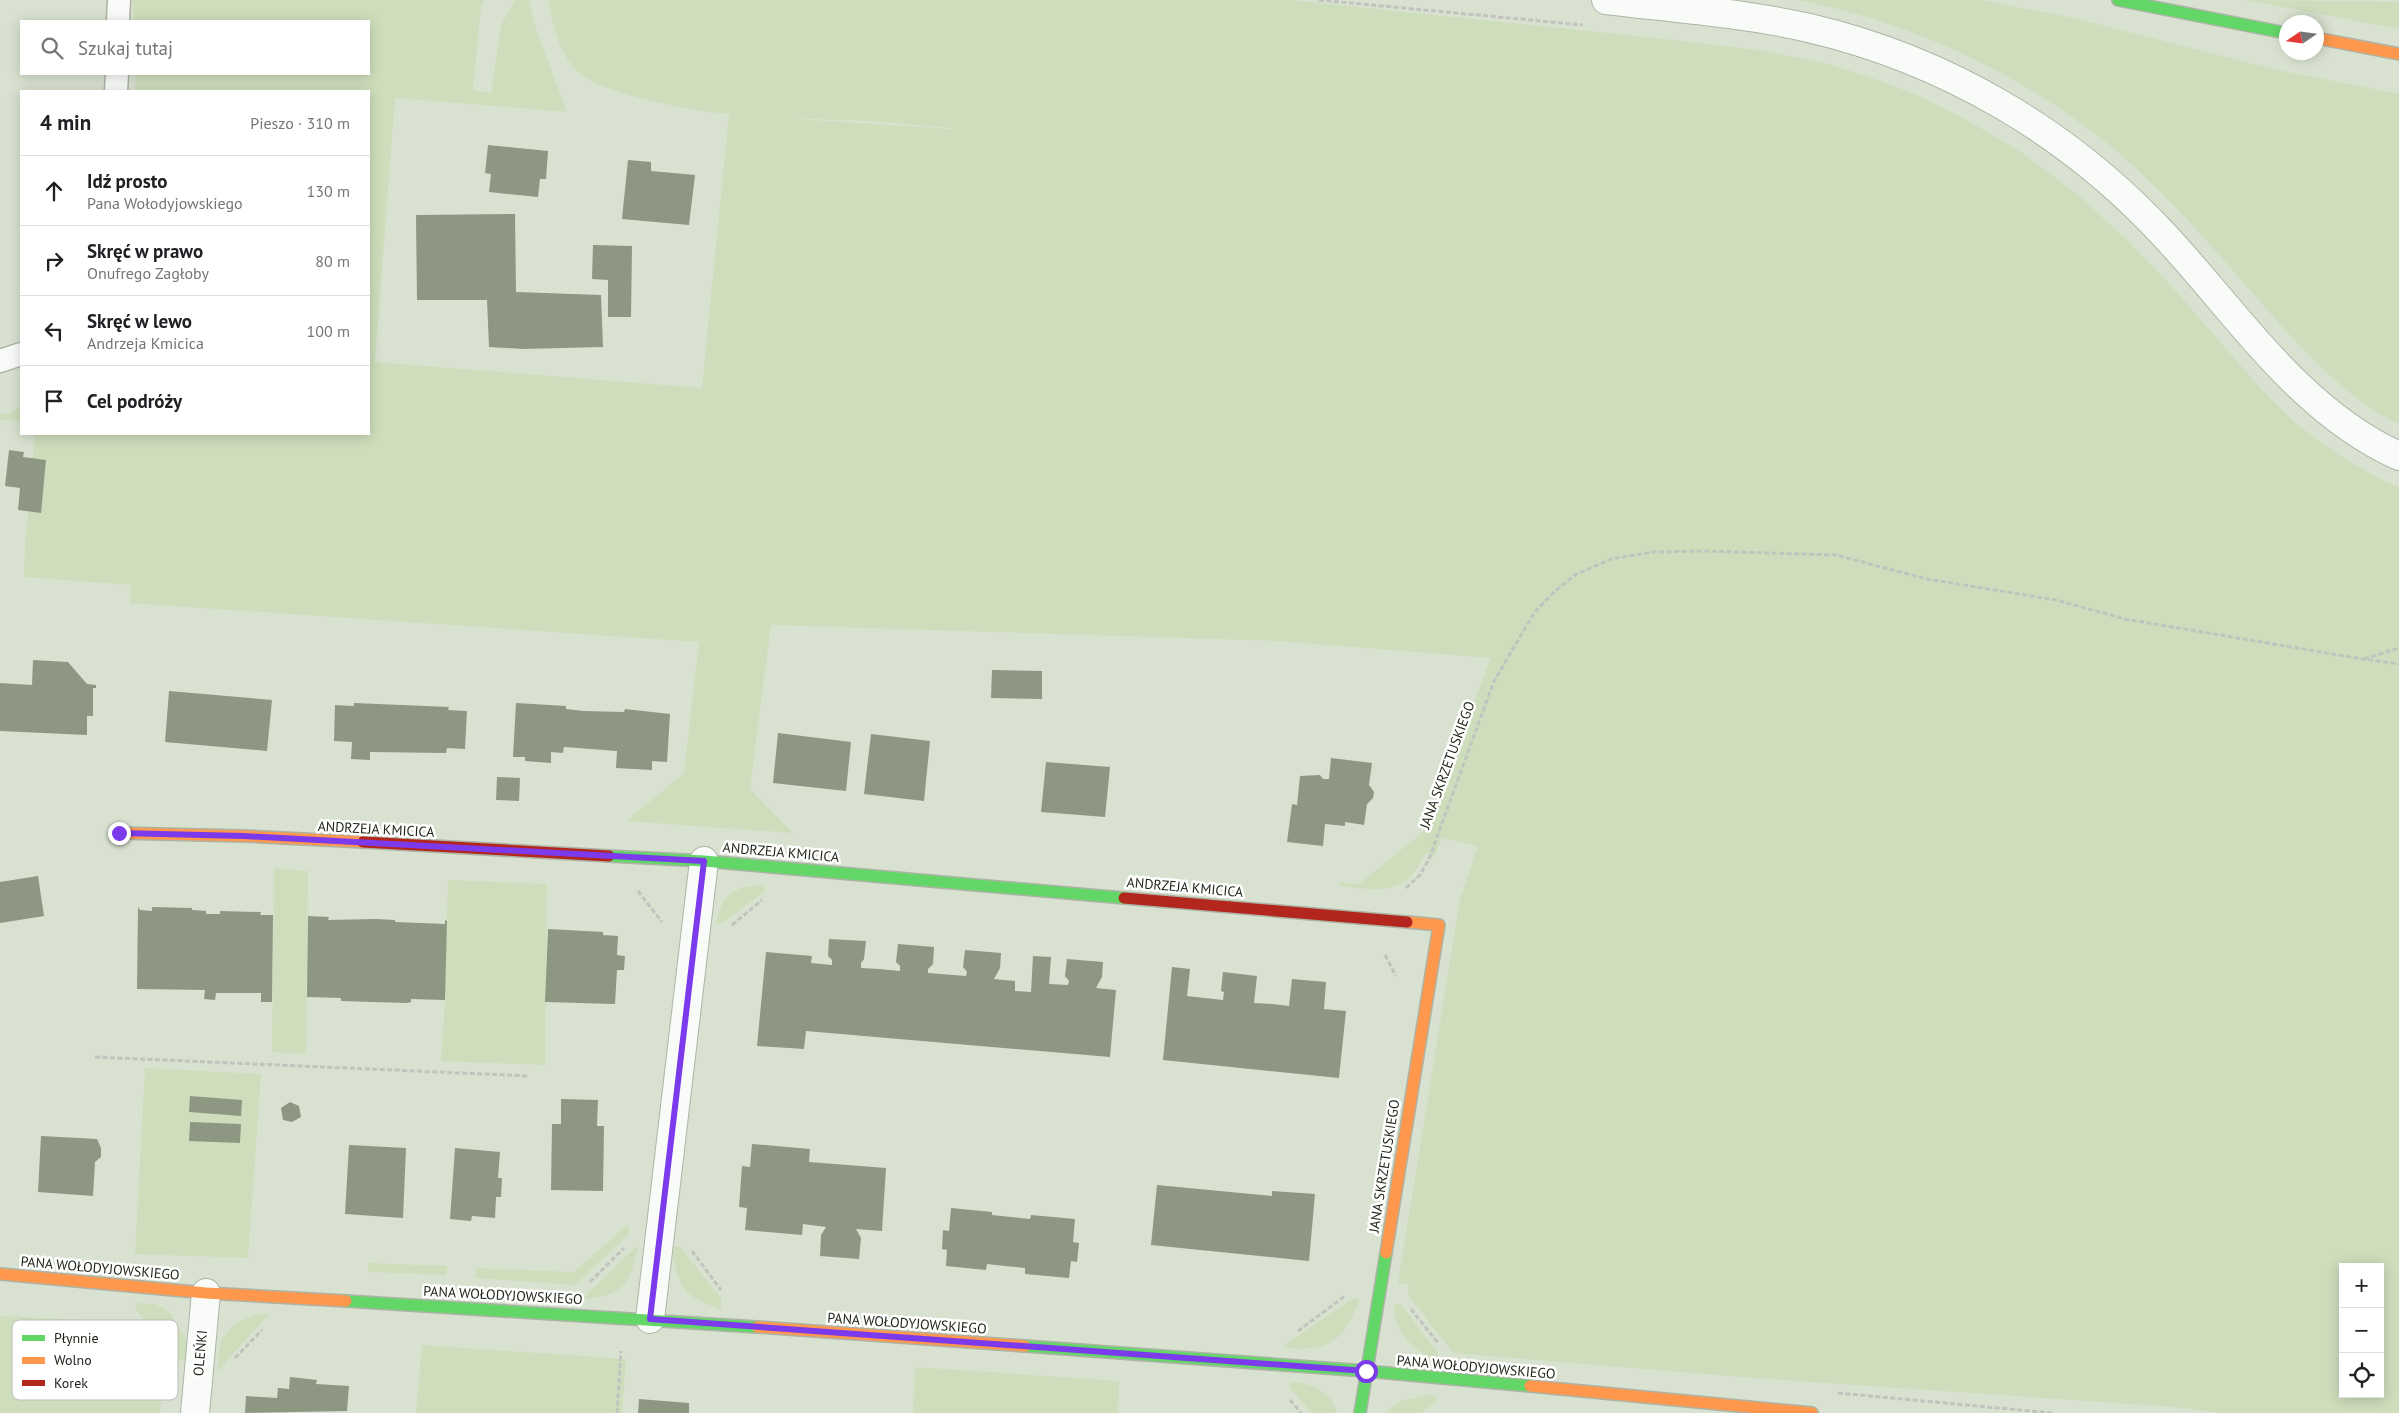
<!DOCTYPE html>
<html lang="pl">
<meta charset="utf-8">
<style>
:root{--surface:#fff;--page:#f6f6f6;--text:#202124;--muted:#757577;--line:#e0e0e0}
body{margin:0;font-family:"PT Sans",sans-serif;background:var(--page);color:var(--text)}
.controls{position:absolute;right:15px;bottom:15px;display:grid;overflow:hidden;border-radius:0px;box-shadow:0 2px 12px #0003}
.controls button{width:45px;height:45px;display:grid;place-items:center;padding:0;border:0;border-bottom:1px solid var(--line);background:var(--surface);color:var(--text);font:25px sans-serif}
.compass{position:absolute;left:2279px;top:15px;width:45px;height:45px;border-radius:50%;background:var(--surface);box-shadow:0 2px 12px #0003;rotate:257deg}
.stop{position:absolute;width:15px;height:15px;margin:-11px;border:4px solid #7c3aed;border-radius:50%;background:#fff}
.stop.end{background:#7c3aed;border-color:#fff;box-shadow:0 1px 5px #0008}
.list{margin:0;padding:0;list-style:none}
h2{display:flex;justify-content:space-between;align-items:center;height:65px;margin:0;padding:0 20px;font-size:21px}
h2 small{font-size:16px;font-weight:400;color:var(--muted)}
.list li{display:grid;grid-template-columns:32px 1fr auto;gap:15px;align-items:center;box-sizing:border-box;height:70px;padding:0 20px;border-top:1px solid var(--line)}
.list b{display:block;font-size:19px;white-space:nowrap}
.list p{margin:0;font-size:16px;white-space:nowrap;color:var(--muted)}
.list em{font-size:16px;font-style:normal;color:var(--muted)}
.icon{flex:none;width:28px;height:28px;fill:none;stroke:currentColor;stroke-width:2;stroke-linecap:round;stroke-linejoin:round}
.map{position:relative;flex:none;width:2399px;height:1413px;overflow:hidden}
.search{position:absolute;background:var(--surface);box-shadow:0 2px 12px #0003;left:20px;top:20px;width:350px;height:55px;display:flex;align-items:center;gap:12px;box-sizing:border-box;padding:0 18px;border-radius:0px;color:var(--muted);font-size:19px}
.panel{position:absolute;background:var(--surface);box-shadow:0 2px 12px #0003;left:20px;top:90px;width:350px;height:345px;border-radius:0px}
.map>svg:first-child{display:block}
</style>
<div class="map">
<svg width="2399" height="1413" viewBox="0 0 2399 1413">
<rect width="100%" height="100%" fill="#d9e2d0"/>
<g fill="#cedebc" fill-rule="evenodd">
<path d="M133 0H485L481 7 473 90 491 93 501 25 515 0H529L537 32 567 112 395 98 375 362 702 388 729 114C696 112 603 94 579 73 559 55 553 25 548 0H1290L1665 39 1765 51 1829 64 1878 80 1922 97 1967 120 2021 152 2077 194 2126 239 2167 281 2255 382 2295 423 2339 455 2382 480 2399 487V1413H2219L2175 1407 1754 1378 1453 1353 1408 1295 1409 1284 1398 1283 1460 899 1478 846 1442 838 1434 858 1425 853C1420 862 1415 874 1407 880 1388 894 1361 888 1340 886L1337 882 1359 884 1424 831 1491 658 1277 641 771 625 750 789 793 833 626 821 684 773 699 642 130 603 131 585 24 577 25 545 35 434H369V91H135L136 74H369V21H134ZM781 118 868 121 952 128 951 129ZM2343 1267H2380V1394H2343Z"/>
<path d="M1797 0H1981L2074 18 2273 69 2399 94V424C2335 396 2268 309 2221 257 2181 212 2139 167 2091 131 2006 66 1902 20 1797 0Z"/>
<polygon points="2246,0 2399,2 2399,29"/>
<polygon points="21,406 21,421 0,420 0,414 7,414"/>
<polygon points="274,868 308,871 306,1054 272,1052"/>
<polygon points="448,880 547,884 545,1065 441,1061 445,1000"/>
<path d="M765 885 764 892 724 922 716 924C722 893 734 886 765 885Z"/>
<polygon points="145,1068 261,1074 248,1258 135,1254"/>
<polygon points="628,1224 630,1233 575,1285 475,1278 476,1268 574,1272"/>
<path d="M638 1245C630 1286 624 1295 581 1300Z"/>
<path d="M671 1246 680 1247 721 1298V1309C680 1297 679 1284 671 1246Z"/>
<polygon points="368,1263 448,1266 446,1275 368,1272"/>
<path d="M1352 1299H1360C1343 1341 1330 1352 1284 1348L1286 1344Z"/>
<polygon points="134,1303 156,1304 170,1313 186,1340 187,1360 177,1361 137,1311"/>
<path d="M1394 1304 1401 1305 1438 1353V1361C1413 1352 1394 1331 1394 1304Z"/>
<path d="M270 1313 217 1372C219 1363 218 1353 220 1345 227 1323 251 1314 270 1313Z"/>
<polygon points="0,1316 112,1321 162,1386 160,1413 0,1413"/>
<polygon points="422,1345 626,1359 622,1413 416,1413"/>
<polygon points="915,1367 1119,1381 1118,1413 913,1413"/>
<path d="M1291 1382C1312 1383 1331 1391 1337 1413H1312L1289 1387Z"/>
<polygon points="1427,1395 1436,1396 1436,1401 1421,1413 1385,1413 1400,1401"/>
</g>
<g fill="#8e9782">
<polygon points="488,145 548,151 546,179 540,179 538,197 489,192 491,174 485,173"/>
<polygon points="628,160 651,162 651,171 695,175 689,225 622,219"/>
<polygon points="515,214 516,292 601,295 603,347 523,349 489,347 487,300 417,300 416,215"/>
<polygon points="593,245 632,246 631,317 608,317 608,280 592,279"/>
<polygon points="9,450 24,452 23,457 46,460 41,513 18,510 20,488 5,486"/>
<polygon points="33,660 68,662 87,684 96,685 96,688 93,688 93,716 87,716 87,735 0,731 0,683 32,685"/>
<polygon points="992,670 1042,671 1042,699 991,698"/>
<polygon points="169,691 272,700 267,751 165,742"/>
<polygon points="354,703 449,707 448,710 467,711 465,749 447,748 446,753 370,752 370,760 351,759 352,742 334,741 335,705 354,706"/>
<polygon points="516,703 566,706 566,709 584,711 624,712 625,709 670,714 667,762 652,761 652,770 616,768 617,751 564,747 563,753 551,752 551,763 525,761 525,757 513,757"/>
<polygon points="778,733 851,742 846,791 773,783"/>
<polygon points="871,734 930,741 924,801 864,794"/>
<polygon points="1331,758 1372,763 1369,785 1374,792 1373,798 1367,804 1364,825 1345,822 1345,826 1325,824 1323,846 1287,842 1292,804 1297,805 1300,776 1320,775 1323,779 1329,779"/>
<polygon points="1046,762 1110,767 1105,817 1041,812"/>
<polygon points="497,777 520,778 519,801 496,800"/>
<polygon points="38,876 44,916 0,923 0,882"/>
<polygon points="138,907 140,910 152,911 152,907 192,908 192,910 206,911 206,914 220,914 220,911 261,912 260,915 273,915 272,1002 261,1002 261,993 216,993 215,1000 204,999 205,990 137,989"/>
<polygon points="308,916 329,917 328,920 376,919 395,920 395,922 445,924 445,920 447,921 445,1000 411,999 411,1002 407,1003 341,1001 341,998 307,997"/>
<polygon points="548,929 603,932 603,935 618,936 617,955 625,956 624,970 617,970 615,1004 545,1002"/>
<polygon points="829,939 866,941 864,959 861,963 861,968 879,969 900,971 900,966 896,962 898,944 934,947 933,964 928,969 928,973 966,976 967,972 963,967 965,950 1001,953 1000,968 994,979 1015,981 1015,991 1031,992 1033,956 1051,957 1049,984 1068,985 1069,981 1065,976 1067,959 1103,962 1102,977 1096,988 1116,990 1110,1057 806,1031 804,1049 757,1046 766,952 812,956 811,963 832,965 832,960 828,956"/>
<polygon points="1172,967 1190,969 1187,996 1223,1000 1224,992 1221,991 1223,972 1257,976 1254,1003 1272,1004 1289,1006 1292,979 1326,982 1324,1009 1346,1011 1339,1078 1163,1060"/>
<polygon points="190,1096 242,1100 241,1116 189,1112"/>
<polygon points="561,1099 598,1100 597,1126 604,1126 603,1191 551,1190 552,1124 561,1124"/>
<polygon points="290,1102 299,1106 301,1117 292,1122 283,1120 281,1108"/>
<polygon points="190,1122 241,1124 240,1143 189,1141"/>
<polygon points="41,1136 97,1139 101,1148 101,1157 95,1162 93,1196 38,1192"/>
<polygon points="752,1144 810,1149 809,1162 886,1168 882,1231 856,1229 861,1238 859,1259 820,1256 821,1235 826,1227 803,1224 802,1235 745,1230 747,1208 739,1207 742,1166 750,1167"/>
<polygon points="349,1145 406,1148 403,1218 345,1214"/>
<polygon points="455,1148 500,1152 498,1178 502,1178 501,1197 496,1197 495,1218 472,1216 471,1221 450,1219"/>
<polygon points="1157,1185 1272,1196 1272,1191 1315,1194 1309,1261 1151,1245"/>
<polygon points="951,1208 992,1212 992,1215 1030,1219 1031,1215 1075,1219 1073,1242 1079,1243 1077,1262 1071,1261 1069,1278 1025,1274 1025,1268 1005,1266 987,1264 986,1270 946,1266 947,1250 942,1249 943,1230 949,1231"/>
<polygon points="290,1377 317,1380 316,1384 349,1386 347,1411 245,1413 246,1396 277,1398 278,1388 289,1389"/>
<polygon points="639,1399 689,1403 689,1413 638,1413"/>
</g>
<g fill="none" stroke-linecap="round" stroke-linejoin="round">
<g stroke="#adb4a6" stroke-width="25">
<g id="lane">
<polyline points="118,21 119,0"/>
<polyline points="116,91 117,74"/>
<polyline points="0,361 21,354"/>
</g>
</g>
<g stroke="#adb4a6" stroke-width="30">
<g id="street">
<path d="M1606 0C1674 8 1743 13 1809 28 1946 60 2070 133 2165 236 2237 313 2300 412 2399 456"/>
<polyline points="650,1319 704,861"/>
<polyline points="195,1413 206,1293"/>
</g>
</g>
<g stroke="#adb4a6" stroke-width="14">
<g id="fast">
<polyline points="2118,0 2286,33"/>
<polyline points="609,856 704,861 1124,898"/>
<polyline points="346,1301 757,1327"/>
<polyline points="1025,1346 1366,1371 1530,1386"/>
<polyline points="1360,1413 1386,1253"/>
</g>
</g>
<g stroke="#adb4a6" stroke-width="14">
<g id="slow">
<polyline points="2316,38 2399,54"/>
<polyline points="119,833 244,836 363,842"/>
<polyline points="1386,1253 1439,925 1407,922"/>
<polyline points="0,1274 206,1293 346,1301"/>
<polyline points="757,1327 1025,1346"/>
<polyline points="1530,1386 1812,1413"/>
</g>
</g>
<g stroke="#adb4a6" stroke-width="14">
<g id="jam">
<polyline points="363,842 609,856"/>
<polyline points="1124,898 1407,922"/>
</g>
</g>
<g stroke="#c1c4be" stroke-width="3" stroke-dasharray="5 2.5" stroke-linecap="butt">
<polyline points="1319,0 1583,25"/>
<polyline points="2364,659 2399,648"/>
<polyline points="1406,888 1420,875 1429,859 1494,681 1534,613 1554,592 1575,575 1611,559 1653,552 1703,551 1836,555 1927,579 2056,600 2125,619 2362,659 2399,664"/>
<polyline points="638,891 662,922"/>
<polyline points="732,925 762,900"/>
<polyline points="1385,955 1396,976"/>
<polyline points="95,1057 529,1076"/>
<polyline points="692,1251 721,1290"/>
<polyline points="590,1282 624,1248"/>
<polyline points="1411,1309 1438,1343"/>
<polyline points="139,1321 166,1356"/>
<polyline points="1298,1331 1345,1296"/>
<polyline points="235,1358 262,1330"/>
<polyline points="1838,1393 2052,1413"/>
<polyline points="1290,1400 1301,1413"/>
<polyline points="617,1413 621,1351"/>
</g>
<use href="#lane" stroke="#f9fbf8" stroke-width="22"/>
<use href="#street" stroke="#f9fbf8" stroke-width="28"/>
<use href="#fast" stroke="#63d668" stroke-width="11"/>
<use href="#slow" stroke="#ff974d" stroke-width="11"/>
<use href="#jam" stroke="#b3261e" stroke-width="11"/>
</g>
<g fill="none" stroke-linecap="round" stroke-linejoin="round">
<polyline stroke="#7c3aed" stroke-width="6" points="119,833 244,836 704,861 650,1319 1366,1371"/>
</g>
<g text-anchor="middle" stroke-width="5" stroke-linejoin="round" paint-order="stroke">
<g font-size="14" fill="#1d2317" stroke="#fff">
<text transform="translate(1447 765) rotate(-70)" y="5">JANA SKRZETUSKIEGO</text>
<text transform="translate(376 829) rotate(3)" y="5">ANDRZEJA KMICICA</text>
<text transform="translate(781 852) rotate(5)" y="5">ANDRZEJA KMICICA</text>
<text transform="translate(1185 887) rotate(5)" y="5">ANDRZEJA KMICICA</text>
<text transform="translate(1384 1166) rotate(-81)" y="5">JANA SKRZETUSKIEGO</text>
<text transform="translate(100 1268) rotate(5)" y="5">PANA WOŁODYJOWSKIEGO</text>
<text transform="translate(503 1295) rotate(3)" y="5">PANA WOŁODYJOWSKIEGO</text>
<text transform="translate(907 1323) rotate(4)" y="5">PANA WOŁODYJOWSKIEGO</text>
<text transform="translate(200 1353) rotate(-85)" y="5">OLEŃKI</text>
<text transform="translate(1476 1367) rotate(5)" y="5">PANA WOŁODYJOWSKIEGO</text>
</g>
</g>
<rect x="12" y="1320" width="166" height="80" rx="8" fill="#fff" stroke="#bbbdb9" stroke-width="1"/>
<rect x="22" y="1335" width="23" height="6" fill="#63d668"/>
<rect x="22" y="1357" width="23" height="7" fill="#ff974d"/>
<rect x="22" y="1380" width="23" height="6" fill="#b3261e"/>
<g font-size="14" fill="#1d2317">
<text x="54" y="1343">Płynnie</text>
<text x="54" y="1365">Wolno</text>
<text x="54" y="1388">Korek</text>
</g>
</svg>
<div class="controls">
<button>+</button>
<button>−</button>
<button><svg class="icon" aria-label="locate" viewBox="0 0 24 24"><circle cx="12" cy="12" r="6"/><path d="M12 2v4M12 18v4M2 12h4M18 12h4"/></svg></button>
</div>
<svg class="compass" viewBox="-18 -18 36 36"><path d="M0-13l5 13h-10z" fill="#e53935"/><path d="M0 13l5-13h-10z" fill="#757577"/></svg>
<div class="stop" style="left:1366px;top:1371px"></div>
<div class="stop end" style="left:119px;top:833px"></div>
<div class="search"><svg class="icon" aria-label="search" viewBox="0 0 24 24"><circle cx="10" cy="10" r="6"/><path d="M15 15l6 6"/></svg>Szukaj tutaj</div>
<section class="panel">
<h2>4 min<small>Pieszo · 310 m</small></h2>
<ul class="list">
<li><svg class="icon" aria-label="ahead" viewBox="0 0 24 24"><path d="M12 20V5M6 11l6-6 6 6"/></svg><div><b>Idź prosto</b><p>Pana Wołodyjowskiego</p></div><em>130 m</em></li>
<li><svg class="icon" aria-label="right" viewBox="0 0 24 24"><path d="M7 20v-9h11M14 6l5 5-5 5"/></svg><div><b>Skręć w prawo</b><p>Onufrego Zagłoby</p></div><em>80 m</em></li>
<li><svg class="icon" aria-label="left" viewBox="0 0 24 24"><path d="M17 20v-9H6M10 6l-5 5 5 5"/></svg><div><b>Skręć w lewo</b><p>Andrzeja Kmicica</p></div><em>100 m</em></li>
<li><svg class="icon" aria-label="arrive" viewBox="0 0 24 24"><path d="M6 21V4h12l-3 4 3 4H6"/></svg><div><b>Cel podróży</b></div></li>
</ul>
</section>
</div>
